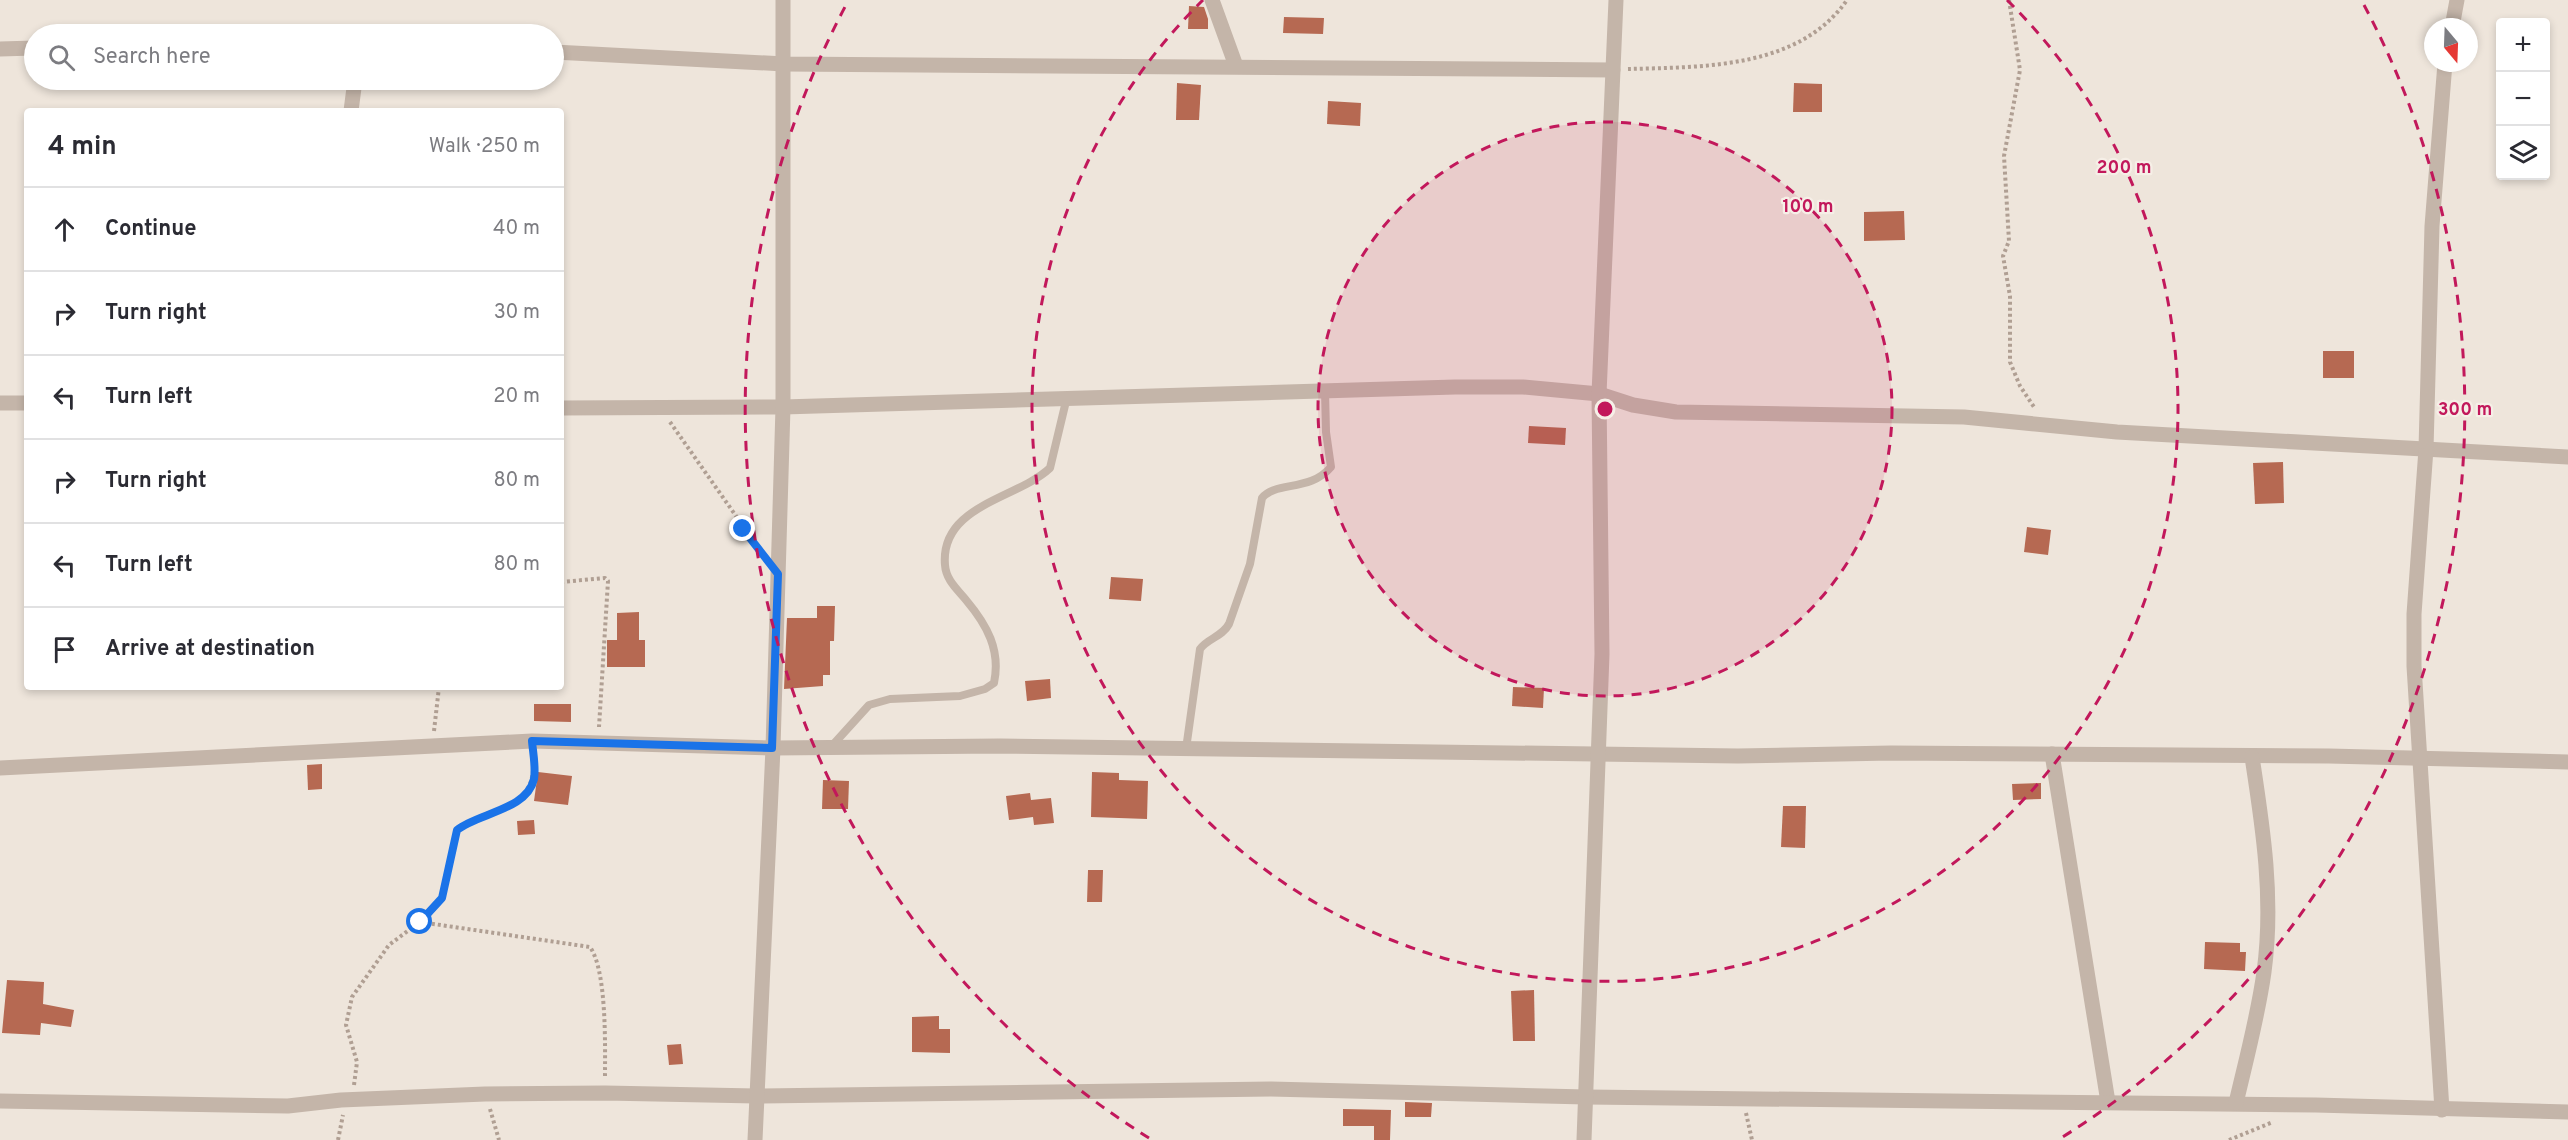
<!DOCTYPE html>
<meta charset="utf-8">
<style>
:root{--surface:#fff;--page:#f2f2f3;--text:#2b2b33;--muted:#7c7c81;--line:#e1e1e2}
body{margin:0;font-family:Overpass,sans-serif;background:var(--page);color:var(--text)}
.controls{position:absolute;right:18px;top:18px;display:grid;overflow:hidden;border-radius:6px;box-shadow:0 3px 9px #0003}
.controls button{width:54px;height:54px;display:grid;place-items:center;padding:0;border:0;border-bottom:2px solid var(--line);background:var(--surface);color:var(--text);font:30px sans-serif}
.compass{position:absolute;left:2424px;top:18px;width:54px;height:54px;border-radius:50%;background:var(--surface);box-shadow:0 3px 9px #0003;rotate:161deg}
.stop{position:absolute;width:18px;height:18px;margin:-14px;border:4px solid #1a73e8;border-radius:50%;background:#fff}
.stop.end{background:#1a73e8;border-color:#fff;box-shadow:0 2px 6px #0008}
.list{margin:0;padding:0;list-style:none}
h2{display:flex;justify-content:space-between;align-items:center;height:78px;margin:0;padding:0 24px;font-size:26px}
h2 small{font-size:20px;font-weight:400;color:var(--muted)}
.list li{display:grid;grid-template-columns:39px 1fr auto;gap:18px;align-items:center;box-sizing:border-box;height:84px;padding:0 24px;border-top:2px solid var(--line)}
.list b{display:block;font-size:22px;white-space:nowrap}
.list em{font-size:20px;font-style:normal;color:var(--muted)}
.icon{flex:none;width:33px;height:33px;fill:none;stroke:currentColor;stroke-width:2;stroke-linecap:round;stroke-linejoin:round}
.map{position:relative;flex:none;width:2568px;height:1140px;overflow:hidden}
.search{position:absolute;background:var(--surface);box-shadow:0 3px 9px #0003;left:24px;top:24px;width:540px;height:66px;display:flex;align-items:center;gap:15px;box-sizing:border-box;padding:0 21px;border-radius:33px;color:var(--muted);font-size:22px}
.panel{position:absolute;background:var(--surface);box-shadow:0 3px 9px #0003;left:24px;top:108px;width:540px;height:582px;border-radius:6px}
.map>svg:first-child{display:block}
</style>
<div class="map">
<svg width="2568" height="1140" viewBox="0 0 2568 1140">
<rect width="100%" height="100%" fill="#eee5db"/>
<g fill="#b66952">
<polygon points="1189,6 1204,7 1208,19 1208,29 1188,29"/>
<polygon points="1284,17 1324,18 1323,34 1283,33"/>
<polygon points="1177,83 1201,85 1199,120 1176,120"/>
<polygon points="1794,83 1822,84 1822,112 1793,112"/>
<polygon points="1328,101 1361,103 1360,126 1327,124"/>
<polygon points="1904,211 1905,240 1864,241 1864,212"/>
<rect x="2323" y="351" width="31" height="27"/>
<polygon points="1529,426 1566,428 1565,445 1528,443"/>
<polygon points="2283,462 2284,503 2255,504 2253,463"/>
<polygon points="2027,527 2051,530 2048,555 2024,552"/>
<polygon points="1111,577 1143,579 1141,601 1109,599"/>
<polygon points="817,606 835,606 834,641 830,641 830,675 823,675 823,686 784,689 787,618 817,618"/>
<polygon points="639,612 639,640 645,640 645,667 607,667 607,640 617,640 617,613"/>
<polygon points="1050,679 1051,698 1027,701 1025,681"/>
<polygon points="1513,687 1544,688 1543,708 1512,706"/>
<polygon points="534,704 571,704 571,722 534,721"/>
<polygon points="322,764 322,789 308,790 307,765"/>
<polygon points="538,772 572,776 568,805 534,801"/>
<polygon points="1092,772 1119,773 1119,780 1148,781 1147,819 1091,817"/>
<polygon points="823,780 849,781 848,809 822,809"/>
<polygon points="2041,783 2041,799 2013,800 2012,784"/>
<polygon points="1030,793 1031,800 1051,798 1054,823 1034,825 1033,817 1009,820 1006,796"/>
<polygon points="1783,806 1806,806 1805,848 1781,847"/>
<polygon points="534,820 535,834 518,835 517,821"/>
<polygon points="1088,870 1103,870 1102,902 1087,902"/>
<polygon points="2205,942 2240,943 2240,952 2246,952 2245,971 2204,969"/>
<polygon points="7,980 44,982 43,1004 74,1010 71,1027 41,1023 40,1035 2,1033"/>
<polygon points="1534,990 1535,1041 1513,1041 1511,991"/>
<polygon points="939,1016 939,1029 950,1029 950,1053 912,1052 912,1017"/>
<polygon points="681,1044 683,1064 669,1065 667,1045"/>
<polygon points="1405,1102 1432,1103 1431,1117 1405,1117"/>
<polygon points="1343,1109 1391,1110 1390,1140 1374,1140 1374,1126 1343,1126"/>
</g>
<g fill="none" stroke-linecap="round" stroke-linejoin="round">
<g stroke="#b09f93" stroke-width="4" stroke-dasharray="3 3" stroke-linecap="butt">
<polyline points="2009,0 2020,70 2004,156 2009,241 2003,256 2010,296 2010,362 2020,386 2034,407"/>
<path d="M1628 69C1702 67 1799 69 1847 0"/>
<polyline points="670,422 762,553"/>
<polyline points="561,582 605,578 608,581 599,727"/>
<polyline points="434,731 439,687"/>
<path d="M420 922 590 947C607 971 605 1046 605 1077"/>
<path d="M354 1085 357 1062 346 1025 352 997 389 945 429 915 443 899 457 830C492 802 538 814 533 755"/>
<polyline points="490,1109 499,1140"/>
<polyline points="1746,1113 1752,1140"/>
<polyline points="338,1140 343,1115"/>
<polyline points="2229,1140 2273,1122"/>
</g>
<g stroke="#c4b5a9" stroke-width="8">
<path d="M830 748 869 705 890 699 960 696 985 689 994 683C1001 650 987 625 966 600 957 589 946 580 945 565 940 505 1017 499 1050 468L1067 397"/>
<path d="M1186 749 1200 649C1208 638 1222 637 1229 624L1250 564 1262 498C1276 481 1310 492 1331 467L1326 432 1325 391"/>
</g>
<g stroke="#c4b5a9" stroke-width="15">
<polyline points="1212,0 1236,66"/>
<polyline points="2452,27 2457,0"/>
<polyline points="0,49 34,48"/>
<polyline points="554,52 784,64 1613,70"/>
<polyline points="351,111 355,80"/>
<polyline points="0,403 27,403"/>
<polyline points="561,408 783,407 1455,387 1523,387 1599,394 1633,405 1676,412 1964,417 2117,432 2568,457"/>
<polyline points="2052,754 2108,1102"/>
<polyline points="0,768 532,741 773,748 1000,746 1738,756 1891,753 2329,756 2568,762"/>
<polyline points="0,1101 288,1106 341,1100 485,1094 605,1093 756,1096 1271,1089 1586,1097 2316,1105 2568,1112"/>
<path d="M2236 1103C2246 1060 2258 1016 2264 972 2274 900 2263 828 2252 757"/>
<polyline points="2442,1110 2414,666 2414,614 2426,449 2432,226 2445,63"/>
<polyline points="755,1140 773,748 783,407 783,0"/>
<polyline points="1584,1140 1602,654 1599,394 1616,0"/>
</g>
</g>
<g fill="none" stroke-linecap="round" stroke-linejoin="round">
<path stroke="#1a73e8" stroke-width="8" d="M420 922 442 898 457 830C478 813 527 810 534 779 536 767 533 753 532 741L772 748 778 574 743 529"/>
</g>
<circle cx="1605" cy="409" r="287" fill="#c2185b" fill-opacity=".12"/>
<g fill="none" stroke="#c2185b" stroke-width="3" stroke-dasharray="10 8">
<circle cx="1605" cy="409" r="287"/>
<path d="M2007 0A573 573 0 1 1 1203 0"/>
<path d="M1149 1138A860 860 0 0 1 846 5M2364 5A860 860 0 0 1 2061 1138"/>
</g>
<circle cx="1605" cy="409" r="9" fill="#c2185b" stroke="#f6efe7" stroke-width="3"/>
<g font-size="18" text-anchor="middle" font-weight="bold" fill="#c2185b" stroke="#f6efe7" stroke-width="4.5" stroke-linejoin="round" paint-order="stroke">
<text x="2124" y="173">200 m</text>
<text x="1808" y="212">100 m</text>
<text x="2465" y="415">300 m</text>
</g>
</svg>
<div class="controls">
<button>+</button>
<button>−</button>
<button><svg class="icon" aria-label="layers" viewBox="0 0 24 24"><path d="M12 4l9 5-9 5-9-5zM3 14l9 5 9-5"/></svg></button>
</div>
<svg class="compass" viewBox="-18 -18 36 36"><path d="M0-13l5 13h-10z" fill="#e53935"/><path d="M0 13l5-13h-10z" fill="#7c7c81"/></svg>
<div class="stop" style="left:420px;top:922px"></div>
<div class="stop end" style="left:743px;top:529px"></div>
<div class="search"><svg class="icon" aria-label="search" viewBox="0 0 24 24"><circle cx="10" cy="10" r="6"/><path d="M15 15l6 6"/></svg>Search here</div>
<section class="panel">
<h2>4 min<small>Walk · 250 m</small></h2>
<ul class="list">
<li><svg class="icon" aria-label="ahead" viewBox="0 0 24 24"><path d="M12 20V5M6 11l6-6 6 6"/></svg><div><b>Continue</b></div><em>40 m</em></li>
<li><svg class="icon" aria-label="right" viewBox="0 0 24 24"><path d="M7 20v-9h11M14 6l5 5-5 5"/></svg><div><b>Turn right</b></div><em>30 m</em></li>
<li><svg class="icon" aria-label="left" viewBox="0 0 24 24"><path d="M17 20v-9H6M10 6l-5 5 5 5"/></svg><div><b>Turn left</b></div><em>20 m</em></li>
<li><svg class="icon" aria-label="right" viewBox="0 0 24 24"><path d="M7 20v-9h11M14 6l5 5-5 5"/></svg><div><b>Turn right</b></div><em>80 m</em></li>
<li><svg class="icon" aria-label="left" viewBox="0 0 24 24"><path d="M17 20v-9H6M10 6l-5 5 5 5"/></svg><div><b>Turn left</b></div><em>80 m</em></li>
<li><svg class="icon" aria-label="arrive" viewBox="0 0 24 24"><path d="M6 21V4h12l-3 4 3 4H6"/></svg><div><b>Arrive at destination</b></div></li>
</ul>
</section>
</div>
